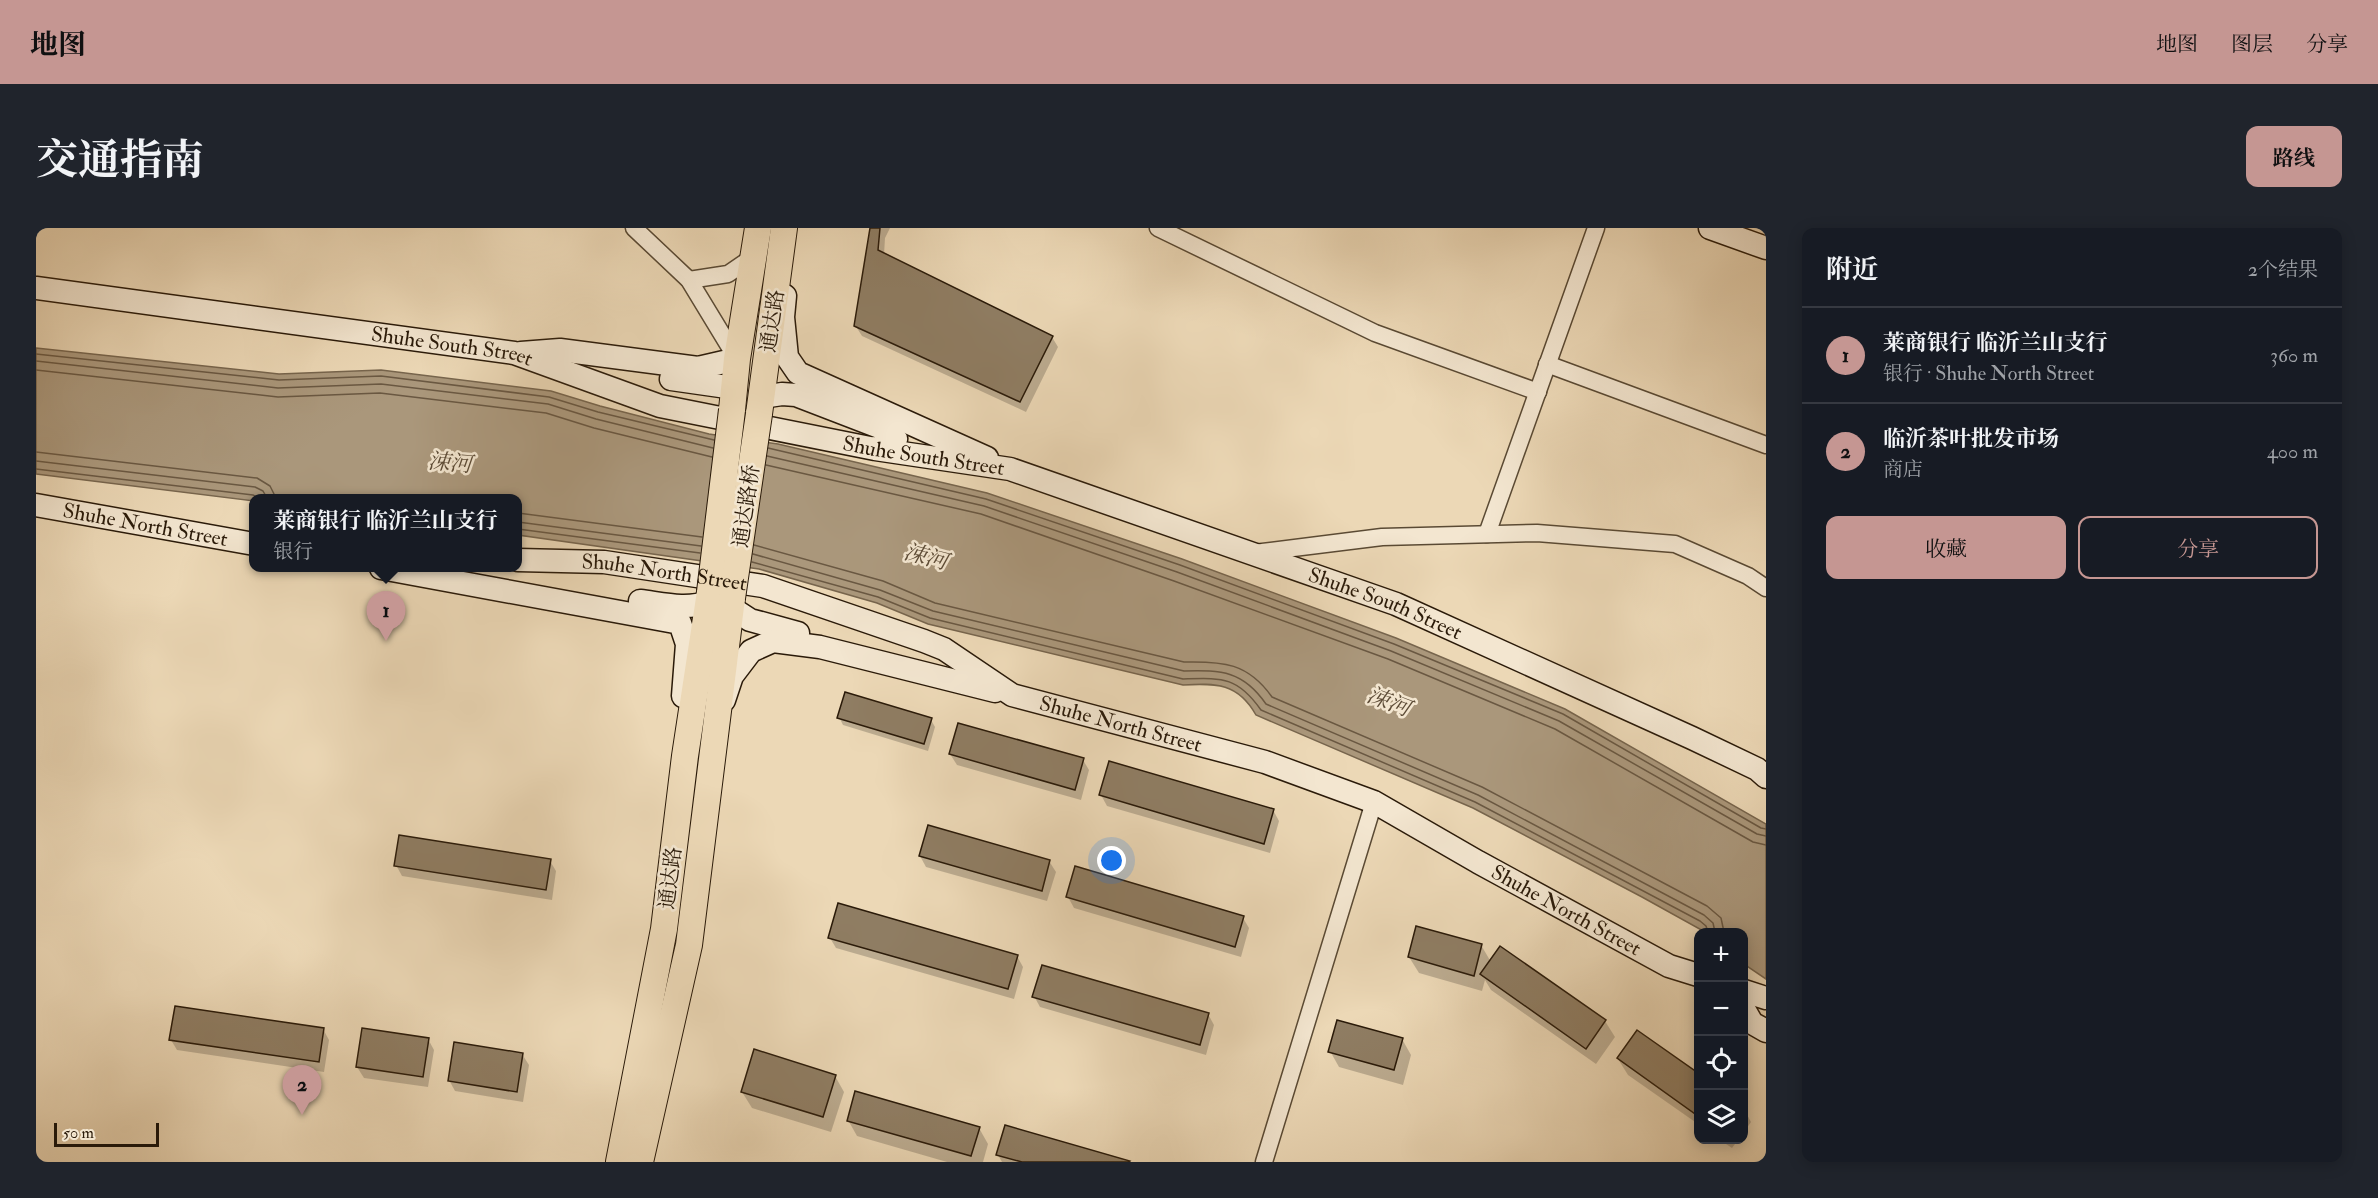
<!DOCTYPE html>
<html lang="zh">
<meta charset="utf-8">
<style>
:root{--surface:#171b24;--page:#20242c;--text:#f1f3f6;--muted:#9ea1a6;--line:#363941;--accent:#c59692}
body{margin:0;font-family:"IM FELL Double Pica","Noto Serif SC",serif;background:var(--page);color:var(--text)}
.controls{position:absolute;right:18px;bottom:18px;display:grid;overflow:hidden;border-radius:12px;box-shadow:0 3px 15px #0003}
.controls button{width:54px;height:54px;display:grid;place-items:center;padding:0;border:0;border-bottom:2px solid var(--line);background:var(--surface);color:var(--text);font:30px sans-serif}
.scale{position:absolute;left:18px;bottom:15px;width:105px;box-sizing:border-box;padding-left:6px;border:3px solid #2a1a09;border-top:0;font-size:16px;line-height:21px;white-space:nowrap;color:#2a1a09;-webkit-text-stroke:4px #f3e6d0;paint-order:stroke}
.you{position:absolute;left:1076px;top:633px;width:21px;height:21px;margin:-15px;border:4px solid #fff;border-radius:50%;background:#1a73e8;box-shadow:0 0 0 9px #1a73e833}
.badge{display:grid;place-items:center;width:39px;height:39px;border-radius:50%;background:var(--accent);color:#111;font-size:20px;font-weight:700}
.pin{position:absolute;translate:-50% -50px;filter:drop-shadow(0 2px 3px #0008)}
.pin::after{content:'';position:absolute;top:32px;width:21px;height:18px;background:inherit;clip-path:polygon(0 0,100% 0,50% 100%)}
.popup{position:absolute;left:213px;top:266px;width:273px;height:78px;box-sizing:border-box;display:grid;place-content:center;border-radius:12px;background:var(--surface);filter:drop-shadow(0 2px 4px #0005);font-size:20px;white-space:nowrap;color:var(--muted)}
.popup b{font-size:22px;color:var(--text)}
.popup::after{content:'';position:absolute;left:50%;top:100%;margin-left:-12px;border:12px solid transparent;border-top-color:var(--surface)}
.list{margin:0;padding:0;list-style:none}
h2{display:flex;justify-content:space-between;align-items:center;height:78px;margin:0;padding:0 24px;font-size:26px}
h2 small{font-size:20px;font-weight:400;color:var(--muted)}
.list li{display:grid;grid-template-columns:39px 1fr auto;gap:18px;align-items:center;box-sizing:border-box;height:96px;padding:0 24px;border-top:2px solid var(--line)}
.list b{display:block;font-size:22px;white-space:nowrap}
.list p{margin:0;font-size:20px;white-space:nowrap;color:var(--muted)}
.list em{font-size:20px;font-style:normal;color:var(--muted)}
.actions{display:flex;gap:12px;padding:18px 24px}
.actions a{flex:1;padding:14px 0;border:2px solid var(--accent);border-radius:12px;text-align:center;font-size:21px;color:var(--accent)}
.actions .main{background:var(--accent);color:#111}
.icon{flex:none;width:33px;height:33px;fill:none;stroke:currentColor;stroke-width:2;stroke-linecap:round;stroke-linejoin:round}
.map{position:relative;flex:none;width:1730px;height:934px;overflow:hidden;border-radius:12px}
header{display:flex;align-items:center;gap:36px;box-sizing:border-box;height:84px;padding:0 30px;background:var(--accent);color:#111}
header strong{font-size:28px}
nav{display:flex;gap:33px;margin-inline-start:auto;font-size:21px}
.intro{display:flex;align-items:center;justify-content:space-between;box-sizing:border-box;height:144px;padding:0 36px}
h1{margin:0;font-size:42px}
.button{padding:15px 27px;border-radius:12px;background:var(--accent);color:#111;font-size:21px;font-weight:700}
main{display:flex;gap:36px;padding:0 36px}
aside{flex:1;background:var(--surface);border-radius:12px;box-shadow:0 3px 15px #0003}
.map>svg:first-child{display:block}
</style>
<header>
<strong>地图</strong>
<nav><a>地图</a><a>图层</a><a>分享</a></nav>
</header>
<div class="intro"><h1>交通指南</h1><a class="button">路线</a></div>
<main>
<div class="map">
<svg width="1730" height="934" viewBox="0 0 1730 934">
<rect width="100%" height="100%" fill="#ecd8b6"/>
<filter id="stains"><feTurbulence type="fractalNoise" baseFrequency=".00333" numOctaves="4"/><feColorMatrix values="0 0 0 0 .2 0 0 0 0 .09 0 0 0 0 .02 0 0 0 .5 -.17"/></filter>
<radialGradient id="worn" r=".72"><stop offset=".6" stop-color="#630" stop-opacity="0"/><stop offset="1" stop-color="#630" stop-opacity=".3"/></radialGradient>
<path fill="#aa977b" stroke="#77654d" stroke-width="1.5" d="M0 120 243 146 345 142 515 163 564 178 673 206 742 216 951 265 1146 331 1360 410 1529 481 1730 596V751L1708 736V704H1669L1606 669 1437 580 1220 487C1202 455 1180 455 1147 457L892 396 841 375 723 341 482 307V270H218V273L0 246Z"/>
<g fill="#0003">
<polygon points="836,0 854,0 849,10 848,27 1016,109 1022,119 990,184 826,108 819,97"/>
<polygon points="803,489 895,492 899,499 892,523 807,497"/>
<polygon points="914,526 1047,532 1053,542 1045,572 921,537"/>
<polygon points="1065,567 1237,582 1243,593 1234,625 1071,578"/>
<polygon points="884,628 1013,633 1020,644 1011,673 890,639"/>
<polygon points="514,633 520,643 516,672 366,648 360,637"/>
<polygon points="1032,669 1207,690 1213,700 1205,729 1038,680"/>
<polygon points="794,710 981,728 987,739 978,771 800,720"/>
<polygon points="1445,717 1455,734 1465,720 1569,793 1579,809 1560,836 1455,762 1449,752 1446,763 1383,745 1373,729"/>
<polygon points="998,768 1172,786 1178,797 1170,827 1004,779"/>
<polygon points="287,801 293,812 288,844 141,822 135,812"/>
<polygon points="1601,804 1662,847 1662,896 1592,847 1582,831"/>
<polygon points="392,811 398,822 392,859 328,850 321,839"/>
<polygon points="1366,811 1375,827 1367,857 1303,839 1294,823"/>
<polygon points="486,826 493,837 487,874 419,863 413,852"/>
<polygon points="799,848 808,864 795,904 716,880 706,864"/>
<polygon points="1708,881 1715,894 1708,904"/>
<polygon points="812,892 943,900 952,916 947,934 911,934 821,908"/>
<polygon points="1684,912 1702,912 1696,920"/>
<polygon points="962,927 1092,934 966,934"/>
</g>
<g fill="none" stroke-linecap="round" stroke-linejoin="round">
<g stroke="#6a5842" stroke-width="1.5">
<polyline points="0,126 243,152 345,148 513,169 562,184 678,212"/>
<polyline points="0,133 242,160 345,156 512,176 560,191 677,220"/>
<polyline points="0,142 242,169 344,165 510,185 558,200 676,229"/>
<polyline points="732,220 950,271 1144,337 1358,416 1527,486 1725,600 1730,601"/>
<polyline points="0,224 221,250 234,258 240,270"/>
<polyline points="731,228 948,278 1141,344 1355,423 1523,493 1721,606 1730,608"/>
<polyline points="0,233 219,259 227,263 231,270"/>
<polyline points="730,237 945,286 1138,353 1352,431 1519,501 1717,614 1730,617"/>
<polyline points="0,241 217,267 223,270"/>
<polyline points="482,285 666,309"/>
<polyline points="482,294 665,318"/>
<polyline points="482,301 664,325"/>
<path d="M718 317 847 353 899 375 1148 434C1187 433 1212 435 1236 469L1446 559 1671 678 1685 690 1688 704"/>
<path d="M717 326 844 362 897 383 1148 443C1186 442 1207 443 1230 476L1442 567 1668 687 1677 695 1679 704"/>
<path d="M716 334 842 369 894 390 1147 451C1186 450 1201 448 1225 482L1439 574 1664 693 1670 698 1672 704"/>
</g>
</g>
<g fill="#8f7d63" stroke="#2a1a09" stroke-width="1.5">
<polygon points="834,0 844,0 842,22 1017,108 984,174 818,98"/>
<polygon points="809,464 896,490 888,516 801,490"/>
<polygon points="922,495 1048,530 1039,562 913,526"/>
<polygon points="1073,533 1238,581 1228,616 1063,567"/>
<polygon points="892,597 1014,632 1006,663 883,628"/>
<polygon points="363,607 515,631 510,662 358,638"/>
<polygon points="1039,638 1208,688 1199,719 1030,669"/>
<polygon points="802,675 982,727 972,761 792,710"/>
<polygon points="1380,698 1446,716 1438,748 1372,729"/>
<polygon points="1464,718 1570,792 1550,821 1444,746"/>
<polygon points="1006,737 1173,785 1164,817 996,769"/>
<polygon points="139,778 288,800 283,834 133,812"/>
<polygon points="1301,792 1367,810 1358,842 1292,824"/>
<polygon points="326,800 393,810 387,849 320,839"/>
<polygon points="1601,802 1662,845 1662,888 1581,830"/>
<polygon points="418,814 487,825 481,864 412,853"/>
<polygon points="718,821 800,847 787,889 705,864"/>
<polygon points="819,863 944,899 935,928 811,893"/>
<polygon points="969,897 1094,933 1093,934 986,934 960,927"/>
</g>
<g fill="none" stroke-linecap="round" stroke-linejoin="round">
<g stroke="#5a4a34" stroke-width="19">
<g id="street">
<polyline points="598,0 653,52 701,131"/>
<polyline points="1122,0 1339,105 1502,164"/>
<polyline points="653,52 692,46 717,29"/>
<polyline points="1511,136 1730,217"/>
<polyline points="1451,306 1560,0"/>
<polyline points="1218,325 1346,309 1501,305 1639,316 1712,348 1730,360"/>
<polyline points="1228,934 1338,574"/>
</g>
</g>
<g stroke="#2a1a09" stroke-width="25">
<g id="secondary">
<polyline points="1674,0 1730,20"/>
<path id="s1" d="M0 60 478 125 624 178 839 221 974 241 1360 376 1656 510 1721 541 1730 549"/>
<polyline points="749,68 747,89 751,129 762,145 951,230"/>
<polyline points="485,125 524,122 662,140 701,131"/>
<polyline points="635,151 698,160"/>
<polyline points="726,169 746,166 760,167 851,202 860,211 857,218 840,220"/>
<path id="s2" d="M0 277 218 316"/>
<path id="s3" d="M482 332 568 334 727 358 888 413 908 421 976 467 1229 534 1338 574 1442 634 1633 738 1662 747"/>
<polyline points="345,340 644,395 651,416 647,468"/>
<path d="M604 373C628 376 650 382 673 374"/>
<polyline points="694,379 714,392 762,405"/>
<polyline points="688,472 696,448 715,423 737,413 784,419 959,463"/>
<polyline points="1708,763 1730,770"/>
<polyline points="1708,781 1716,795 1730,803"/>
</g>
</g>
<g stroke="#2a1a09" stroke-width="28">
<g id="primary">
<polyline points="696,182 701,131 722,0"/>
<polyline points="723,186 748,0"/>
<polyline points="583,934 628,701 649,528 674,364"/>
<polyline points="604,934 653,717 696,370"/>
</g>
</g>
<use href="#street" stroke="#f3e6d0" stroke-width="16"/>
<use href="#secondary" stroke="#f3e6d0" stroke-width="22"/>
<use href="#primary" stroke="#ecd8b6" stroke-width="26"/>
<g stroke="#2a1a09" stroke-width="28" stroke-linecap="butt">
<g id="primary-bridge">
<polyline points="674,364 696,182"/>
<polyline points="696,370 723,186"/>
</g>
</g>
<use href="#primary-bridge" stroke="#ecd8b6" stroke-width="26"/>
</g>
<g text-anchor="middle" stroke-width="5" stroke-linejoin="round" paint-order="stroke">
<g font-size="21" fill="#2a1a09" stroke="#f3e6d0">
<text transform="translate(736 93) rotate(-82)" y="7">通达路</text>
<text dy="7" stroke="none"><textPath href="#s1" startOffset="420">Shuhe South Street</textPath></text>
<text dy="7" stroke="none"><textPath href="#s1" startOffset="906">Shuhe South Street</textPath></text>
<text transform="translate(710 278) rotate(-82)" y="7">通达路桥</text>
<text dy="7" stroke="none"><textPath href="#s2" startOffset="111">Shuhe North Street</textPath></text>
<text dy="7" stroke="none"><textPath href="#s3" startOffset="147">Shuhe North Street</textPath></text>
<text dy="7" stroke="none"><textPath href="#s1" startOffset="1392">Shuhe South Street</textPath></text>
<text dy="7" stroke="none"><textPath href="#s3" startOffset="633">Shuhe North Street</textPath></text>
<text transform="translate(634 650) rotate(-83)" y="7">通达路</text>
<text dy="7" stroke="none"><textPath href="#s3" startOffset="1119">Shuhe North Street</textPath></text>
</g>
<g font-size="22" font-style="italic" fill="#5d4c37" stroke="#f3e6d0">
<text transform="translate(414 234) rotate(5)" y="8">涑河</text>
<text transform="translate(890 328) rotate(15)" y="8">涑河</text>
<text transform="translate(1353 473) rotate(21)" y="8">涑河</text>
</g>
</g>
<rect width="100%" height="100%" filter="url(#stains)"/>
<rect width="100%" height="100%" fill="url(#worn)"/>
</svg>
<div class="controls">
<button>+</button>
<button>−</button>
<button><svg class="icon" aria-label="locate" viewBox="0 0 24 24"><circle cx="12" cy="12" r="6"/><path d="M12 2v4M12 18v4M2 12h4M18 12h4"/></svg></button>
<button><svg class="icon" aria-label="layers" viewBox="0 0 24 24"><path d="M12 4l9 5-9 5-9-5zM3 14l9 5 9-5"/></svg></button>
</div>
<div class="scale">50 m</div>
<div class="you"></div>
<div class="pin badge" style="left:350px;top:413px">1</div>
<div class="popup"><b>莱商银行 临沂兰山支行</b>银行</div>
<div class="pin badge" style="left:266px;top:887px">2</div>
</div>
<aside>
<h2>附近<small>2个结果</small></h2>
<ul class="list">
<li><span class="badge">1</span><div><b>莱商银行 临沂兰山支行</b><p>银行 · Shuhe North Street</p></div><em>360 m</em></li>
<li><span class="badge">2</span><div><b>临沂茶叶批发市场</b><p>商店</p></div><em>400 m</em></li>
</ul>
<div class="actions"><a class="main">收藏</a><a>分享</a></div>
</aside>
</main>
